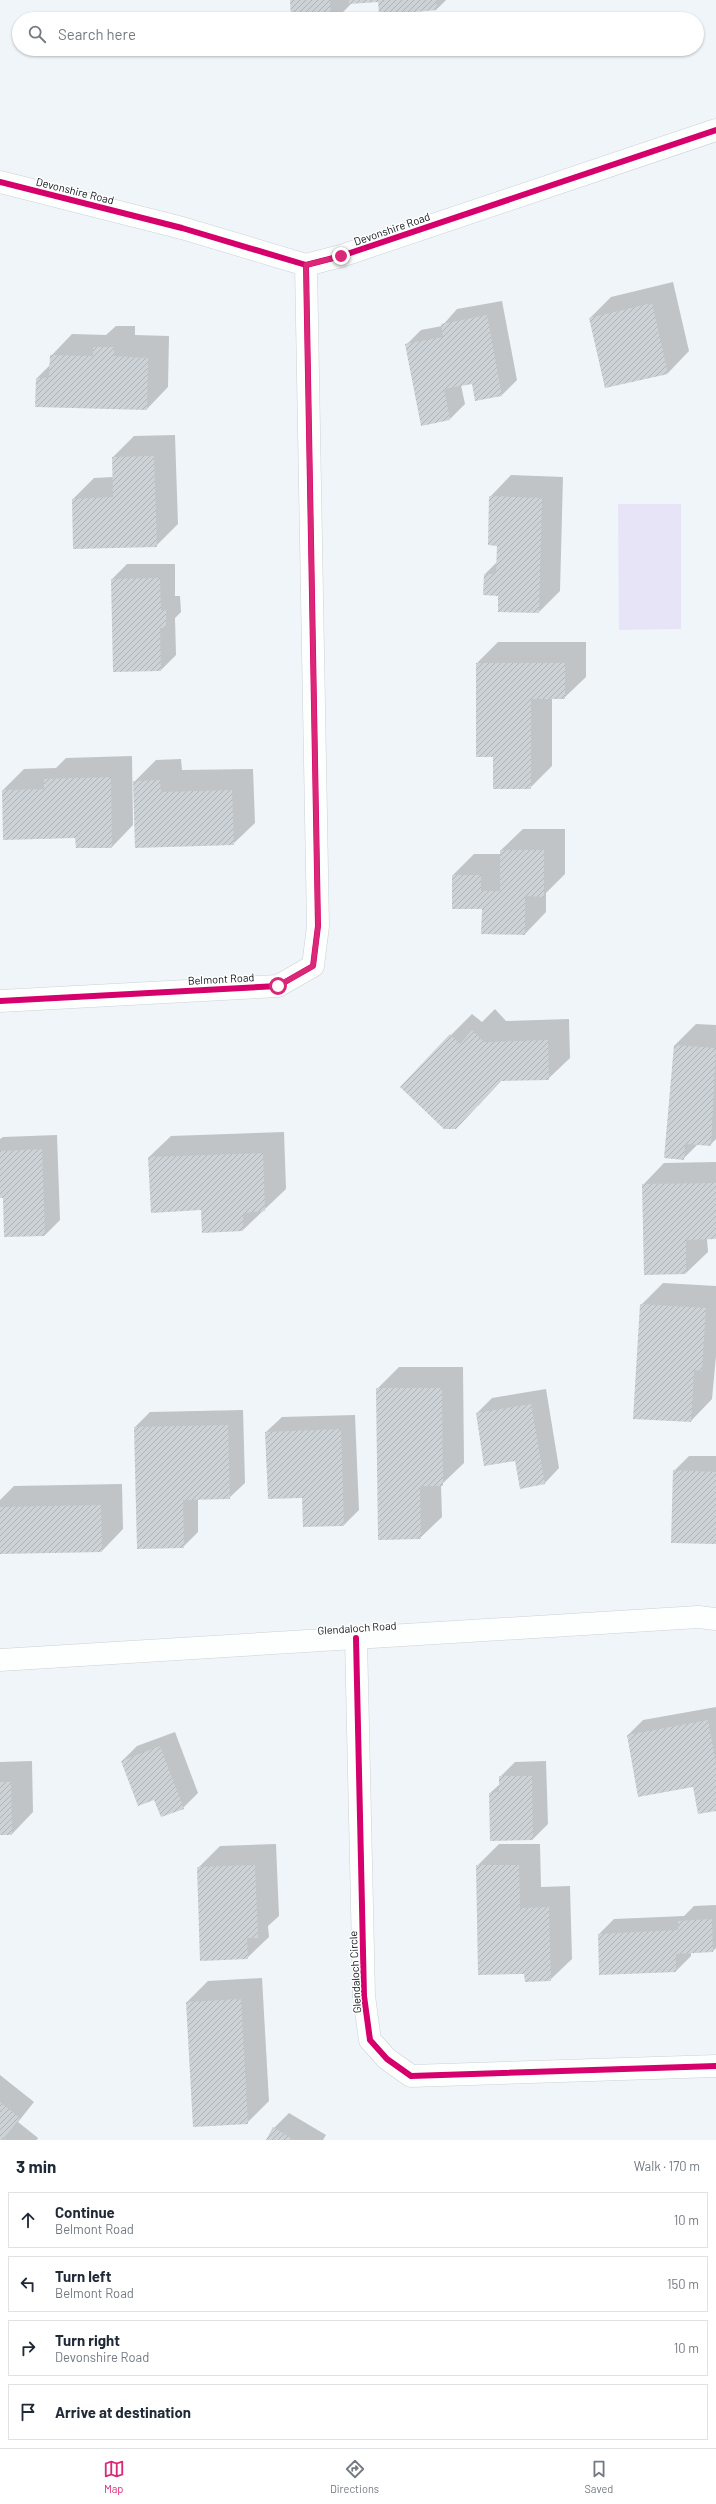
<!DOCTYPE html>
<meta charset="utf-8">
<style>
:root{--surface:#fff;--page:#f6f6f7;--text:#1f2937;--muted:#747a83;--line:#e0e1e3;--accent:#db2777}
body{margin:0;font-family:Barlow,sans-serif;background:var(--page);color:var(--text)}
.stop{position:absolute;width:12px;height:12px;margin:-9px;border:3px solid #db2777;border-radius:50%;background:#fff}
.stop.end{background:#db2777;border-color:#fff;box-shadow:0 1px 4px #0008}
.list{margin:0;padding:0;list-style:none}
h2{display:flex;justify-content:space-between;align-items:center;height:52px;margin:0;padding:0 16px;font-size:17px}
h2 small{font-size:13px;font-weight:400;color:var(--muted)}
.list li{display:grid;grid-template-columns:26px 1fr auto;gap:12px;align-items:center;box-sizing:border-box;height:56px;margin:0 8px 8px;padding:0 8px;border:1px solid var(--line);border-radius:0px}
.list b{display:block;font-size:15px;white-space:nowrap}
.list p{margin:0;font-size:13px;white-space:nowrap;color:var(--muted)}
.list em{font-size:13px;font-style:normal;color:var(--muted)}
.icon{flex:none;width:22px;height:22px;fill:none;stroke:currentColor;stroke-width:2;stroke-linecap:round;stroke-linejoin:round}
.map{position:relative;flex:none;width:716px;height:2140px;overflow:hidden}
.search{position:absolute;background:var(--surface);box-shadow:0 1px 3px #0004;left:12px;right:12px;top:12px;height:44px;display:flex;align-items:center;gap:10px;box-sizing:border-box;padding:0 14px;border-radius:22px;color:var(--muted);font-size:15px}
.sheet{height:308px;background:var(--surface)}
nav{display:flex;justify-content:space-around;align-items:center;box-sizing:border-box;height:56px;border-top:1px solid var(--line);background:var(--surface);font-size:11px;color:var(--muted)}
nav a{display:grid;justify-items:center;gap:2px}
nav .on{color:var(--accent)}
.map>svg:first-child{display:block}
</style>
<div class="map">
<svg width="716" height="2140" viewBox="0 0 716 2140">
<defs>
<pattern id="building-hatch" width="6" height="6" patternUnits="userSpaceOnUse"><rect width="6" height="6" fill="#ccd2d5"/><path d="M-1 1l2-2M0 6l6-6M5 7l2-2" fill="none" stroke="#aeb3b6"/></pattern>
</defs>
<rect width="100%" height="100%" fill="#f0f5f9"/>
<polygon fill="#e8e4f8" points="618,504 681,504 681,629 619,630"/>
<g fill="#0003">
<polygon points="291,0 446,0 436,10 379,1 352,3 336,19 292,19"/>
<polygon points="673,282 689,351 668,373 606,387 590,318 611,297"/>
<polygon points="502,301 517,380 502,395 473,383 461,385 465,404 450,419 406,345 421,330 442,326 457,309"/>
<polygon points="116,326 135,326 135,335 169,336 168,387 147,409 37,378 51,364 51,356 72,334 106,335"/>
<polygon points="175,435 178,524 156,546 73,499 94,478 113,477 113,457 134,436"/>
<polygon points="511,475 563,477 560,591 539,612 485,574 497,562 498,545 490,497"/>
<polygon points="127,564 175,564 175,596 180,596 181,612 175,618 176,655 161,670 112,579"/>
<polygon points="498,642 586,642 586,677 564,698 552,698 552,766 530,788 494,756 477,663"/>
<polygon points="132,756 133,825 112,847 76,837 3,790 24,769 56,768 66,758"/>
<polygon points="181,759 182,770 253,769 255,823 233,844 134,782 156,760"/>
<polygon points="523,829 565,829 565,874 546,893 546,912 525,934 483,908 453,875 474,854 501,854 501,850"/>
<polygon points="495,1009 506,1021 569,1019 570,1058 548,1079 502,1080 478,1106 451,1035 472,1014 482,1022"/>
<polygon points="696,1024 716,1025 716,1139 710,1145 698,1144 683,1159 675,1045"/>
<polygon points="284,1132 286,1189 243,1230 202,1209 149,1157 171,1136"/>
<polygon points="57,1135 60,1220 45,1235 4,1197 0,1197 0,1139 3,1137"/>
<polygon points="716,1162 716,1238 707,1239 708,1252 686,1273 645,1274 643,1185 664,1163"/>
<polygon points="663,1283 716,1286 716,1356 712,1399 691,1421 641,1305"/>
<polygon points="399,1367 463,1367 464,1463 441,1485 442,1517 420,1538 377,1389"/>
<polygon points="546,1389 559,1468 544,1484 516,1460 477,1413 492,1398"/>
<polygon points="243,1410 245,1483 229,1498 198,1499 198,1532 183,1547 135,1427 150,1412"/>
<polygon points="355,1415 359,1510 344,1525 303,1496 266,1432 282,1417"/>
<polygon points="689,1456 716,1456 716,1543 674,1471"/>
<polygon points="122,1484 123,1529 102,1551 0,1553 0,1500 14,1486"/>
<polygon points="716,1707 716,1810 694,1786 628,1735 643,1720"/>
<polygon points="175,1732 198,1793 183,1808 155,1799 122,1761 137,1746"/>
<polygon points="32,1761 33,1812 12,1834 0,1834 0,1762"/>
<polygon points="546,1761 548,1824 533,1839 490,1793 500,1784 500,1777 515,1762"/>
<polygon points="276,1844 279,1916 268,1926 269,1937 247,1958 198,1868 220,1846"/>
<polygon points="499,1844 540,1844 541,1887 570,1886 572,1959 550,1980 525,1973 477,1866"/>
<polygon points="716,1905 716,1948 713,1951 691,1952 691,1956 676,1971 599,1934 614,1919 684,1916 694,1906"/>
<polygon points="262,1978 269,2101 247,2123 187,2002 208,1981"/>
<polygon points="0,2075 34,2102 18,2122 38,2138 37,2140 0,2140"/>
<polygon points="289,2113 326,2135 323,2140 267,2140 274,2128"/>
</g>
<g fill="url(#building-hatch)">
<polygon points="290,0 330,0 331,19 291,19"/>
<polygon points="349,0 436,0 437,10 379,15 378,2 349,4"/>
<polygon points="652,303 668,374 605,388 589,318"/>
<polygon points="487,315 502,396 475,401 472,384 444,389 450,420 421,426 405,344 443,337 441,324"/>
<polygon points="93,347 114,347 114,356 148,358 147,410 35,407 36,378 49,378 50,355 93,356"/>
<polygon points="154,456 157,547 73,549 72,499 113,497 112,457"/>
<polygon points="489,496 542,498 539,613 498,612 498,596 483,595 484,574 496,574 497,546 488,545"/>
<polygon points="160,578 161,610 166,610 166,628 160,628 161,671 113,672 111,579"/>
<polygon points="476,663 565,663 565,699 531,699 531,789 493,789 493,757 476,757"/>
<polygon points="111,777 112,848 76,848 75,838 3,840 2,790 44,789 44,779"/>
<polygon points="160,780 161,792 232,790 234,845 135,848 133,781"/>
<polygon points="500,850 544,850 544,897 525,896 525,935 481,934 482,909 452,909 452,875 481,875 481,891 500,891"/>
<polygon points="472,1030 484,1042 548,1040 549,1080 501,1081 456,1129 444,1129 400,1087 450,1034 460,1044"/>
<polygon points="674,1045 716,1048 711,1146 685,1144 684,1160 664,1158"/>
<polygon points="42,1149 45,1236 4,1237 3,1198 0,1198 0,1151"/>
<polygon points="263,1153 265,1211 243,1213 243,1231 202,1233 201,1210 151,1213 148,1157"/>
<polygon points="716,1183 716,1239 686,1240 686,1274 644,1275 642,1184"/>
<polygon points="640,1304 706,1308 702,1371 694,1370 691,1422 633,1419"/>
<polygon points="376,1388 442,1388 443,1486 420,1486 421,1539 378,1540"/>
<polygon points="531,1404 545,1484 520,1489 515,1461 484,1466 476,1413"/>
<polygon points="228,1425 230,1499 183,1500 184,1548 137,1549 134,1427"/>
<polygon points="341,1429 344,1526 303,1527 302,1498 268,1499 265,1432"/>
<polygon points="673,1470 716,1472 716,1544 671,1543"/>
<polygon points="101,1505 102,1552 0,1554 0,1507"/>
<polygon points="708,1720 716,1763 716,1811 698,1814 693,1787 638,1797 627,1735"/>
<polygon points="160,1746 184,1809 161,1817 154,1800 138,1806 121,1761"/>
<polygon points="499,1776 532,1776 533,1840 490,1841 489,1793 499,1792"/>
<polygon points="0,1782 11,1782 12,1835 0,1835"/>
<polygon points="255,1865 258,1938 247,1938 248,1959 200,1961 197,1867"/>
<polygon points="476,1865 519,1865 520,1908 549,1907 551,1981 525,1982 524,1974 478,1975"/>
<polygon points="712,1919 713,1952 676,1954 676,1972 599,1975 598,1934 678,1930 678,1921"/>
<polygon points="241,1999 248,2124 193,2127 186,2002"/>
<polygon points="0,2102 20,2118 4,2138 6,2140 0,2140"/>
<polygon points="273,2127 294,2140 266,2140"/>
</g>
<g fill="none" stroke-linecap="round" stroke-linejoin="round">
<g stroke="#ccd1d5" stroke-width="23">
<g id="minor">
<polyline points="0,182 182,228 306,265 341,256 716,130"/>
<polyline points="0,1001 278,986 313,966 318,926 306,265"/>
<polyline points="356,1638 364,1996 370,2040 387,2059 411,2076 716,2066"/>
<polyline points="0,1660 698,1617 716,1619"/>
</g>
</g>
<use href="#minor" stroke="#fdfefe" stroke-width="22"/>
<g stroke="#fff" stroke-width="8">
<g id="cycleway">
<polyline points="0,182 182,228 306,265 341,256 716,130"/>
<polyline points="0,1001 278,986 313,966 318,926 306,265"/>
<polyline points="356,1638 364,1996 370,2040 387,2059 411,2076 716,2066"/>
</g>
</g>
<use href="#cycleway" stroke="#d6006c" stroke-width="6"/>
</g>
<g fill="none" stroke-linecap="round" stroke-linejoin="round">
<polyline stroke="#db2777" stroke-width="5" points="278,986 313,966 318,926 306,265 341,256"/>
</g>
<g text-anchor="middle" stroke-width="3" stroke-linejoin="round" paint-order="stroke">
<g font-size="11" fill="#10151a" stroke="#fff">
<text transform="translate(75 191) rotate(14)" y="4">Devonshire Road</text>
<text transform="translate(392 229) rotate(-19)" y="4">Devonshire Road</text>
<text transform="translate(221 979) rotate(-3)" y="4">Belmont Road</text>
<text transform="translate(357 1628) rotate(-4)" y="4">Glendaloch Road</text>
<text transform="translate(355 1972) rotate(-93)" y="4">Glendaloch Circle</text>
</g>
</g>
</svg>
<div class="stop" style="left:278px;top:986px"></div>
<div class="stop end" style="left:341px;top:256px"></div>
<div class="search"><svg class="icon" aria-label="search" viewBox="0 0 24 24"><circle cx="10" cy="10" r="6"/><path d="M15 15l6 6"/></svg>Search here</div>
</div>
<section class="sheet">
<h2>3 min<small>Walk · 170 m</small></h2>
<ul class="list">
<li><svg class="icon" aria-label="ahead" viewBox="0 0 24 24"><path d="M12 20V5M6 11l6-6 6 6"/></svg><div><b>Continue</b><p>Belmont Road</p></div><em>10 m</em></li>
<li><svg class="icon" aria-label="left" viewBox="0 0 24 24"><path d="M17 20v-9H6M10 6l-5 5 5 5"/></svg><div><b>Turn left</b><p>Belmont Road</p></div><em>150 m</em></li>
<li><svg class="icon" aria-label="right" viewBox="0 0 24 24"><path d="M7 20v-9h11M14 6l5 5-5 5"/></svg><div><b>Turn right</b><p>Devonshire Road</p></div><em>10 m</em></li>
<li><svg class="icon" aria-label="arrive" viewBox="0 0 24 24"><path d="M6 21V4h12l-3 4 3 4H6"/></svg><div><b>Arrive at destination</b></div></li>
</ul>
</section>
<nav>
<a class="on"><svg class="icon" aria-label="map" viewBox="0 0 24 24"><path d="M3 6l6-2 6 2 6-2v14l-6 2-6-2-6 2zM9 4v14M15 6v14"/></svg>Map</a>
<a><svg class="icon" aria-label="directions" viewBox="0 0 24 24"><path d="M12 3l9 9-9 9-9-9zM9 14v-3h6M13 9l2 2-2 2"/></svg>Directions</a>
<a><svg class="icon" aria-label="saved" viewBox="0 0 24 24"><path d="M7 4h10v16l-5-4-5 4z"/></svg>Saved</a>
</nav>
